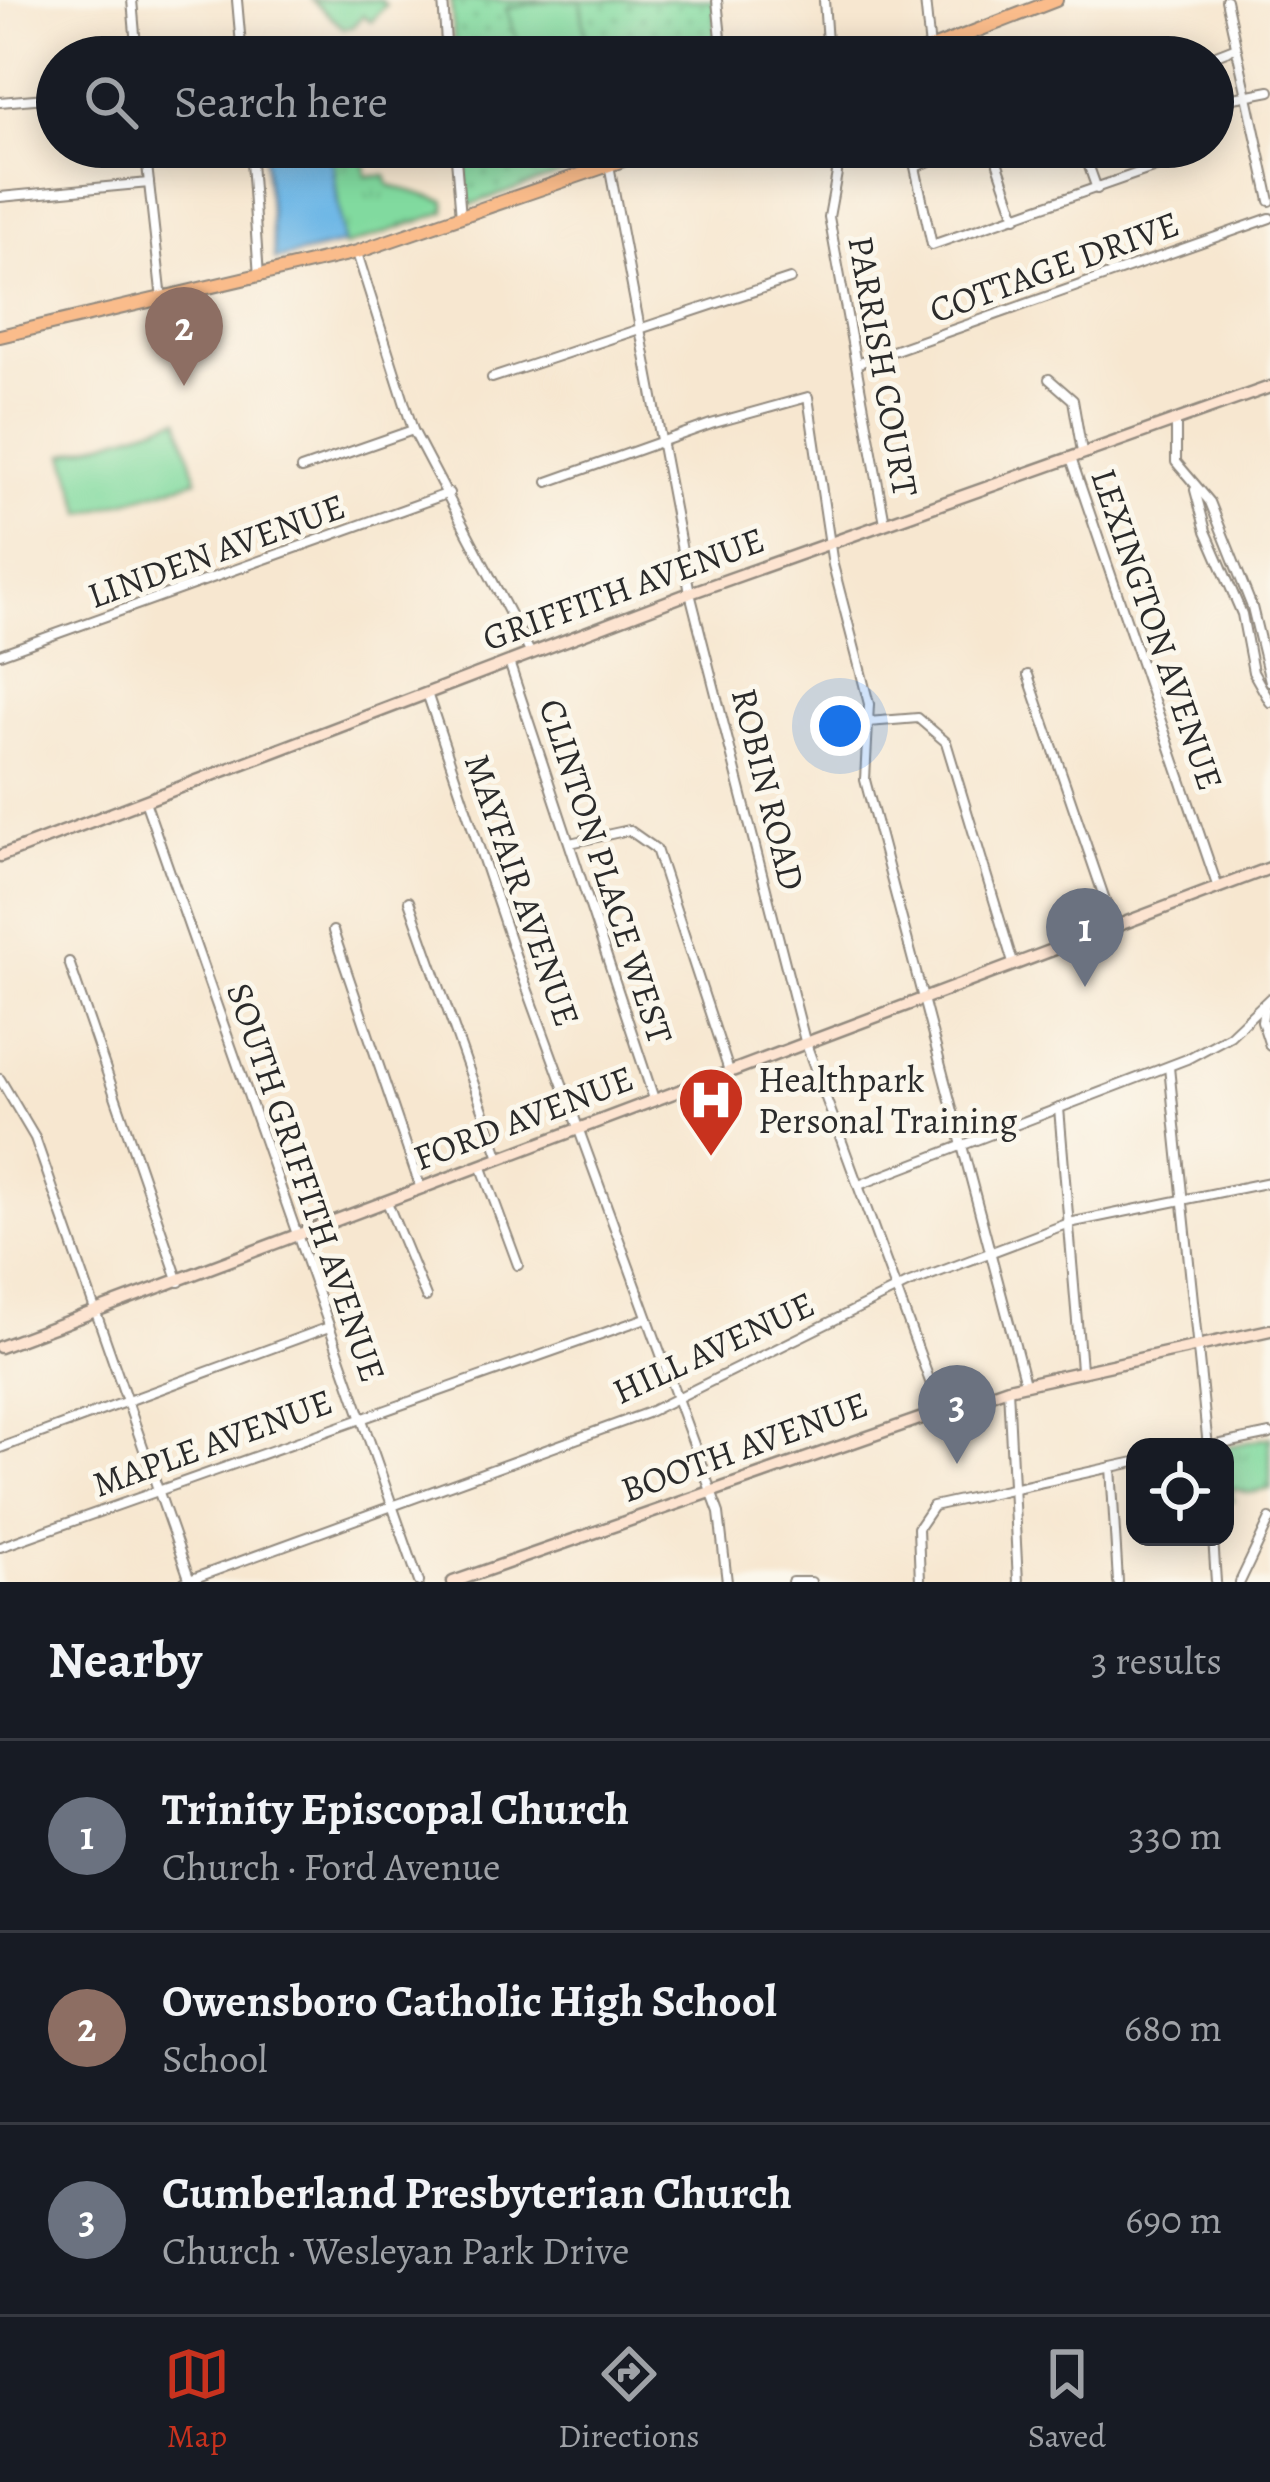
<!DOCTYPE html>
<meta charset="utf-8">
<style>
:root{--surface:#171b24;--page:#20242c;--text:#f1f3f6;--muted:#9ea1a6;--line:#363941;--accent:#c8321e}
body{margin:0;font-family:Alegreya,serif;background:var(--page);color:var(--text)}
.controls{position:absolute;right:36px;bottom:36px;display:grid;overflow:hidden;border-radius:24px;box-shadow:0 6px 30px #0003}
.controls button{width:108px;height:108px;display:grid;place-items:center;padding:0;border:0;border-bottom:3px solid var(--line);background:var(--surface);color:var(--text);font:60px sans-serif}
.you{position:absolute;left:840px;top:726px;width:42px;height:42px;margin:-30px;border:9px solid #fff;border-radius:50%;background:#1a73e8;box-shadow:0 0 0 18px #1a73e833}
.badge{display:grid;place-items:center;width:78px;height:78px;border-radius:50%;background:var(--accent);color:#fff;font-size:39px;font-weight:700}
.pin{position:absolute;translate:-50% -99px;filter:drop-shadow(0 3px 6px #0008)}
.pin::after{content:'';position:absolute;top:63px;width:42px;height:36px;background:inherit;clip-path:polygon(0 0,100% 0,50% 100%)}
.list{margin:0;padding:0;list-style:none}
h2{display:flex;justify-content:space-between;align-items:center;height:156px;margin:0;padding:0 48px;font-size:51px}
h2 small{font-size:39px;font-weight:400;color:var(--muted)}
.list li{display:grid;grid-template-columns:78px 1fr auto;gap:36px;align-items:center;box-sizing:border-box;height:192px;padding:0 48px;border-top:3px solid var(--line)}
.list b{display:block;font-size:45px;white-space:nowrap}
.list p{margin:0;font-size:39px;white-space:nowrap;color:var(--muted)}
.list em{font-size:39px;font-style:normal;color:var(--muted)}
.icon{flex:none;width:66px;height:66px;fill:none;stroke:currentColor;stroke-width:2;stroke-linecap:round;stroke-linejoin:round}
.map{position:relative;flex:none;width:1270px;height:1582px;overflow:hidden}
.search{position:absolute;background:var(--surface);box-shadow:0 6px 30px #0003;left:36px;right:36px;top:36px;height:132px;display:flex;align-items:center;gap:30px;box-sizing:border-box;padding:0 42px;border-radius:66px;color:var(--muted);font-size:45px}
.sheet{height:732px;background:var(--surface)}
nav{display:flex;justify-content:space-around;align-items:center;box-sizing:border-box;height:168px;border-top:3px solid var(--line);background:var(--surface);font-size:33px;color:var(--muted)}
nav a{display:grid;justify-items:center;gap:6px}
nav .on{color:var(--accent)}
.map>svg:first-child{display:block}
</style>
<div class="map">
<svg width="1270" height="1582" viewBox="0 0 1270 1582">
<defs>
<pattern id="grass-tufts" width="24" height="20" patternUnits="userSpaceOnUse" patternTransform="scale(3)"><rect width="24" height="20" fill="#81da9f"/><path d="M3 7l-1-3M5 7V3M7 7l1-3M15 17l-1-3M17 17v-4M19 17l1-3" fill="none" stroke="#70bb89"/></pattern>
<pattern id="park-dots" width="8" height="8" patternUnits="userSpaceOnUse" patternTransform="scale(3)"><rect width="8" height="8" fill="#81da9f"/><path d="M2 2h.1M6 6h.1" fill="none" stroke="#70bb89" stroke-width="1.8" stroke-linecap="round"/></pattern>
</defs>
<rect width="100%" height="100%" fill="#fbf7ec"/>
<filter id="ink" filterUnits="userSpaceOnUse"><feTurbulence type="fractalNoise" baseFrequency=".00833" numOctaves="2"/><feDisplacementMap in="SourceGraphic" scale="24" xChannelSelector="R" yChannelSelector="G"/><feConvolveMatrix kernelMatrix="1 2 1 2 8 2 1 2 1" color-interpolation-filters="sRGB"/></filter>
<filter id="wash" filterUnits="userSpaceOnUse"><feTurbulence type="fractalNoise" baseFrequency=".004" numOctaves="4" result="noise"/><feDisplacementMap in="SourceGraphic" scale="48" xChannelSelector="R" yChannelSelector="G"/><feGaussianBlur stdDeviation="2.7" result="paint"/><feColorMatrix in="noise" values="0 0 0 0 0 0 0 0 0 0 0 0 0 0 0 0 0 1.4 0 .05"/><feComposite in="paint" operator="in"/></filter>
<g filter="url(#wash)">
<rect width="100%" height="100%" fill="#f7e7d0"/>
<g fill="url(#grass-tufts)" stroke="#568265" stroke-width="3">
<polygon points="331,147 364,147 366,176 386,176 389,185 445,201 446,212 343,247"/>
<polygon points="1270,1437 1270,1489 1249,1493 1231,1488 1233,1501 1225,1502 1225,1447"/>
</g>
<g fill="url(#park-dots)" stroke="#568265" stroke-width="3">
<polygon points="451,0 714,0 718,57 455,57"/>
<polygon points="463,147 640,147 469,205"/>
</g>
<g fill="#81da9f" stroke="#568265" stroke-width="3">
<polygon points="312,0 380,0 386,5 371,22 363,15 352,27 343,28"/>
<polygon points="551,0 580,0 589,57 534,57 516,38 506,9"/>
<polygon points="179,419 197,480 83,514 65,454"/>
</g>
<polygon fill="#6eb7e6" stroke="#4c7188" stroke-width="3" points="263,147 331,147 343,244 275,260"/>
</g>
<g filter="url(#ink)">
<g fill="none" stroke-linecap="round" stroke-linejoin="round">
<g stroke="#91897e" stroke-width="12">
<g id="street">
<polyline points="132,0 137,57"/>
<polyline points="237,0 242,57"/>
<polyline points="443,0 447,57"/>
<polyline points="717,0 723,57"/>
<polyline points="824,0 828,57"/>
<polyline points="925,0 930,49"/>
<polyline points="1226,0 1270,201"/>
<polyline points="1211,57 1234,48"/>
<polyline points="0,102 57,97"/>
<polyline points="1213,102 1270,91"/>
<polyline points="145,147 162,300"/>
<polyline points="250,147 259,277"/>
<polyline points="455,147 461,217"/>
<polyline points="832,147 837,173 829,217 885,523"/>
<polyline points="965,147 915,167 932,245 1161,165 1175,157 1175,147"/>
<polyline points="1082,147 1097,189"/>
<polyline points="998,164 1016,217"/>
<polyline points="609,165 690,593 805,1041 940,1409"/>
<polyline points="0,197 149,183"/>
<polyline points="357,253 413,430 530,652"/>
<polyline points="856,364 1270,218"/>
<polyline points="492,378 790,279"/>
<polyline points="1049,379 1073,400 1082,452"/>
<polyline points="1176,421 1176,462 1210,502 1252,607 1270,681"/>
<polyline points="1071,458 1218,888"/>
<polyline points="301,469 413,430"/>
<polyline points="548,482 711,424 808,397 833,565 869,704 865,780 1025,1383"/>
<polyline points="1195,490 1206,531 1242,614 1253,672 1270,702"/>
<polyline points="0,654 449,493"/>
<polyline points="509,662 654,1099"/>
<polyline points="1028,675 1114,926"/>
<polyline points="427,693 520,969 719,1513 727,1582"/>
<polyline points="868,722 918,718 946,742 1013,963"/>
<polyline points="145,801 419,1582"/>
<polyline points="570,843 629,830 656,849 729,1071"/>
<polyline points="409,901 500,1158"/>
<polyline points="333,931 421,1189"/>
<polyline points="69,962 179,1282"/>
<polyline points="1265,1004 1262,1021 1270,1046"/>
<polyline points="1169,1067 1208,1447"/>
<polyline points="0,1079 35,1138 190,1581"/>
<polyline points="1059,1108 1081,1369"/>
<polyline points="481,1165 518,1265"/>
<polyline points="859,1185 1187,1059 1230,1036 1270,998"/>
<polyline points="387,1202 426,1297"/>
<polyline points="1008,1388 1018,1582"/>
<polyline points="1207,1447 1270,1434"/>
<polyline points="0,1448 329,1327"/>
<polyline points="1111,1467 1118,1582"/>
<polyline points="1213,1537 1216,1582"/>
<polyline points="0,1547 646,1318"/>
<polyline points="184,1582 647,1413 907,1284 1069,1223 1270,1182"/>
<polyline points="792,1582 811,1582"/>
<polyline points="920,1582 918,1528 933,1506 1135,1462"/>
<polyline points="1240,1582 1270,1519"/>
</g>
</g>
<g stroke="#91897e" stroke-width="15">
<g id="secondary">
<polyline points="0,856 690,593 1270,387"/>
<polyline points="0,1347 1270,868"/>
<polyline points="453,1582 1008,1388 1270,1330"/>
</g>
</g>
<g stroke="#91897e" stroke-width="16">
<g id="primary">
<polyline points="909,57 1056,0"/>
<polyline points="0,336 357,252 661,147"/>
</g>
</g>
<use href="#street" stroke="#fff" stroke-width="8"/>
<use href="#secondary" stroke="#fde4d1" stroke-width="10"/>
<use href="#primary" stroke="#fabc8b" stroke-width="12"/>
</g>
</g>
<defs>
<g id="hospital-pin" transform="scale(3.45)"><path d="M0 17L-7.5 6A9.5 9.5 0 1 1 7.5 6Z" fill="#c8321e" stroke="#fbf7ec"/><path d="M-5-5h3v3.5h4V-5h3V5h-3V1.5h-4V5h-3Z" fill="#fff"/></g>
</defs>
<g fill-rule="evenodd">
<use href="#hospital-pin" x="711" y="1100"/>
</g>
<g text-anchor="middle" stroke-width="10" stroke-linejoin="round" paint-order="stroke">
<g font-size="36" fill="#2b2b2b" stroke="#fbf7ec">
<text transform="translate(1054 266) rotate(-20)" y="13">COTTAGE DRIVE</text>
<text transform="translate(884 366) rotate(80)" y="13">PARRISH COURT</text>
<text transform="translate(216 550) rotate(-20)" y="13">LINDEN AVENUE</text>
<text transform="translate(623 588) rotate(-20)" y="13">GRIFFITH AVENUE</text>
<text transform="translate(1158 629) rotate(71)" y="13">LEXINGTON AVENUE</text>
<text transform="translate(769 789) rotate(76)" y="13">ROBIN ROAD</text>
<text transform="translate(607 871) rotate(72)" y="13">CLINTON PLACE WEST</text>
<text transform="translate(523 890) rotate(71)" y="13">MAYFAIR AVENUE</text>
<text transform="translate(523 1117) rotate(-21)" y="13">FORD AVENUE</text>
<text transform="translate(307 1182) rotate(71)" y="13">SOUTH GRIFFITH AVENUE</text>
<text transform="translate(713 1347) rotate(-25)" y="13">HILL AVENUE</text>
<text transform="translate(212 1442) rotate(-20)" y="13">MAPLE AVENUE</text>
<text transform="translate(744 1446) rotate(-20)" y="13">BOOTH AVENUE</text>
</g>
<g font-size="36" fill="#2b2b2b" stroke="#fbf7ec" text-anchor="start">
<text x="758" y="1092">Healthpark<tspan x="758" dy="41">Personal Training</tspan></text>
</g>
</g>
</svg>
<div class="controls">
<button><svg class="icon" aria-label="locate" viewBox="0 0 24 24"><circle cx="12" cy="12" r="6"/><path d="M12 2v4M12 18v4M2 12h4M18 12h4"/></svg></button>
</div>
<div class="you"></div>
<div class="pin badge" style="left:1085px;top:987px;background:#6b7280">1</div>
<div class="pin badge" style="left:184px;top:386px;background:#8d6e63">2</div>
<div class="pin badge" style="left:957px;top:1464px;background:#6b7280">3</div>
<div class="search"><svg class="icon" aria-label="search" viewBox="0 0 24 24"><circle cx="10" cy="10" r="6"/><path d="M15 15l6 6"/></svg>Search here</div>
</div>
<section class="sheet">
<h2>Nearby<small>3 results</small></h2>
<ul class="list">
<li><span class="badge" style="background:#6b7280">1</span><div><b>Trinity Episcopal Church</b><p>Church · Ford Avenue</p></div><em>330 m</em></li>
<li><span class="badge" style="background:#8d6e63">2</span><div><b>Owensboro Catholic High School</b><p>School</p></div><em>680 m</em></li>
<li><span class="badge" style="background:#6b7280">3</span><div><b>Cumberland Presbyterian Church</b><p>Church · Wesleyan Park Drive</p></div><em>690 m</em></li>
</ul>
</section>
<nav>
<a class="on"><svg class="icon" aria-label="map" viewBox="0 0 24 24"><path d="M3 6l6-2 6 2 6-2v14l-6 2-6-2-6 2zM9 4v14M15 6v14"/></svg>Map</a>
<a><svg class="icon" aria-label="directions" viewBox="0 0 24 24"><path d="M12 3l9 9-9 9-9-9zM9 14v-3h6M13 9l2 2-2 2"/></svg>Directions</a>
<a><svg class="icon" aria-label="saved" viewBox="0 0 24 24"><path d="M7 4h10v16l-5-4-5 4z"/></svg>Saved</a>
</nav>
